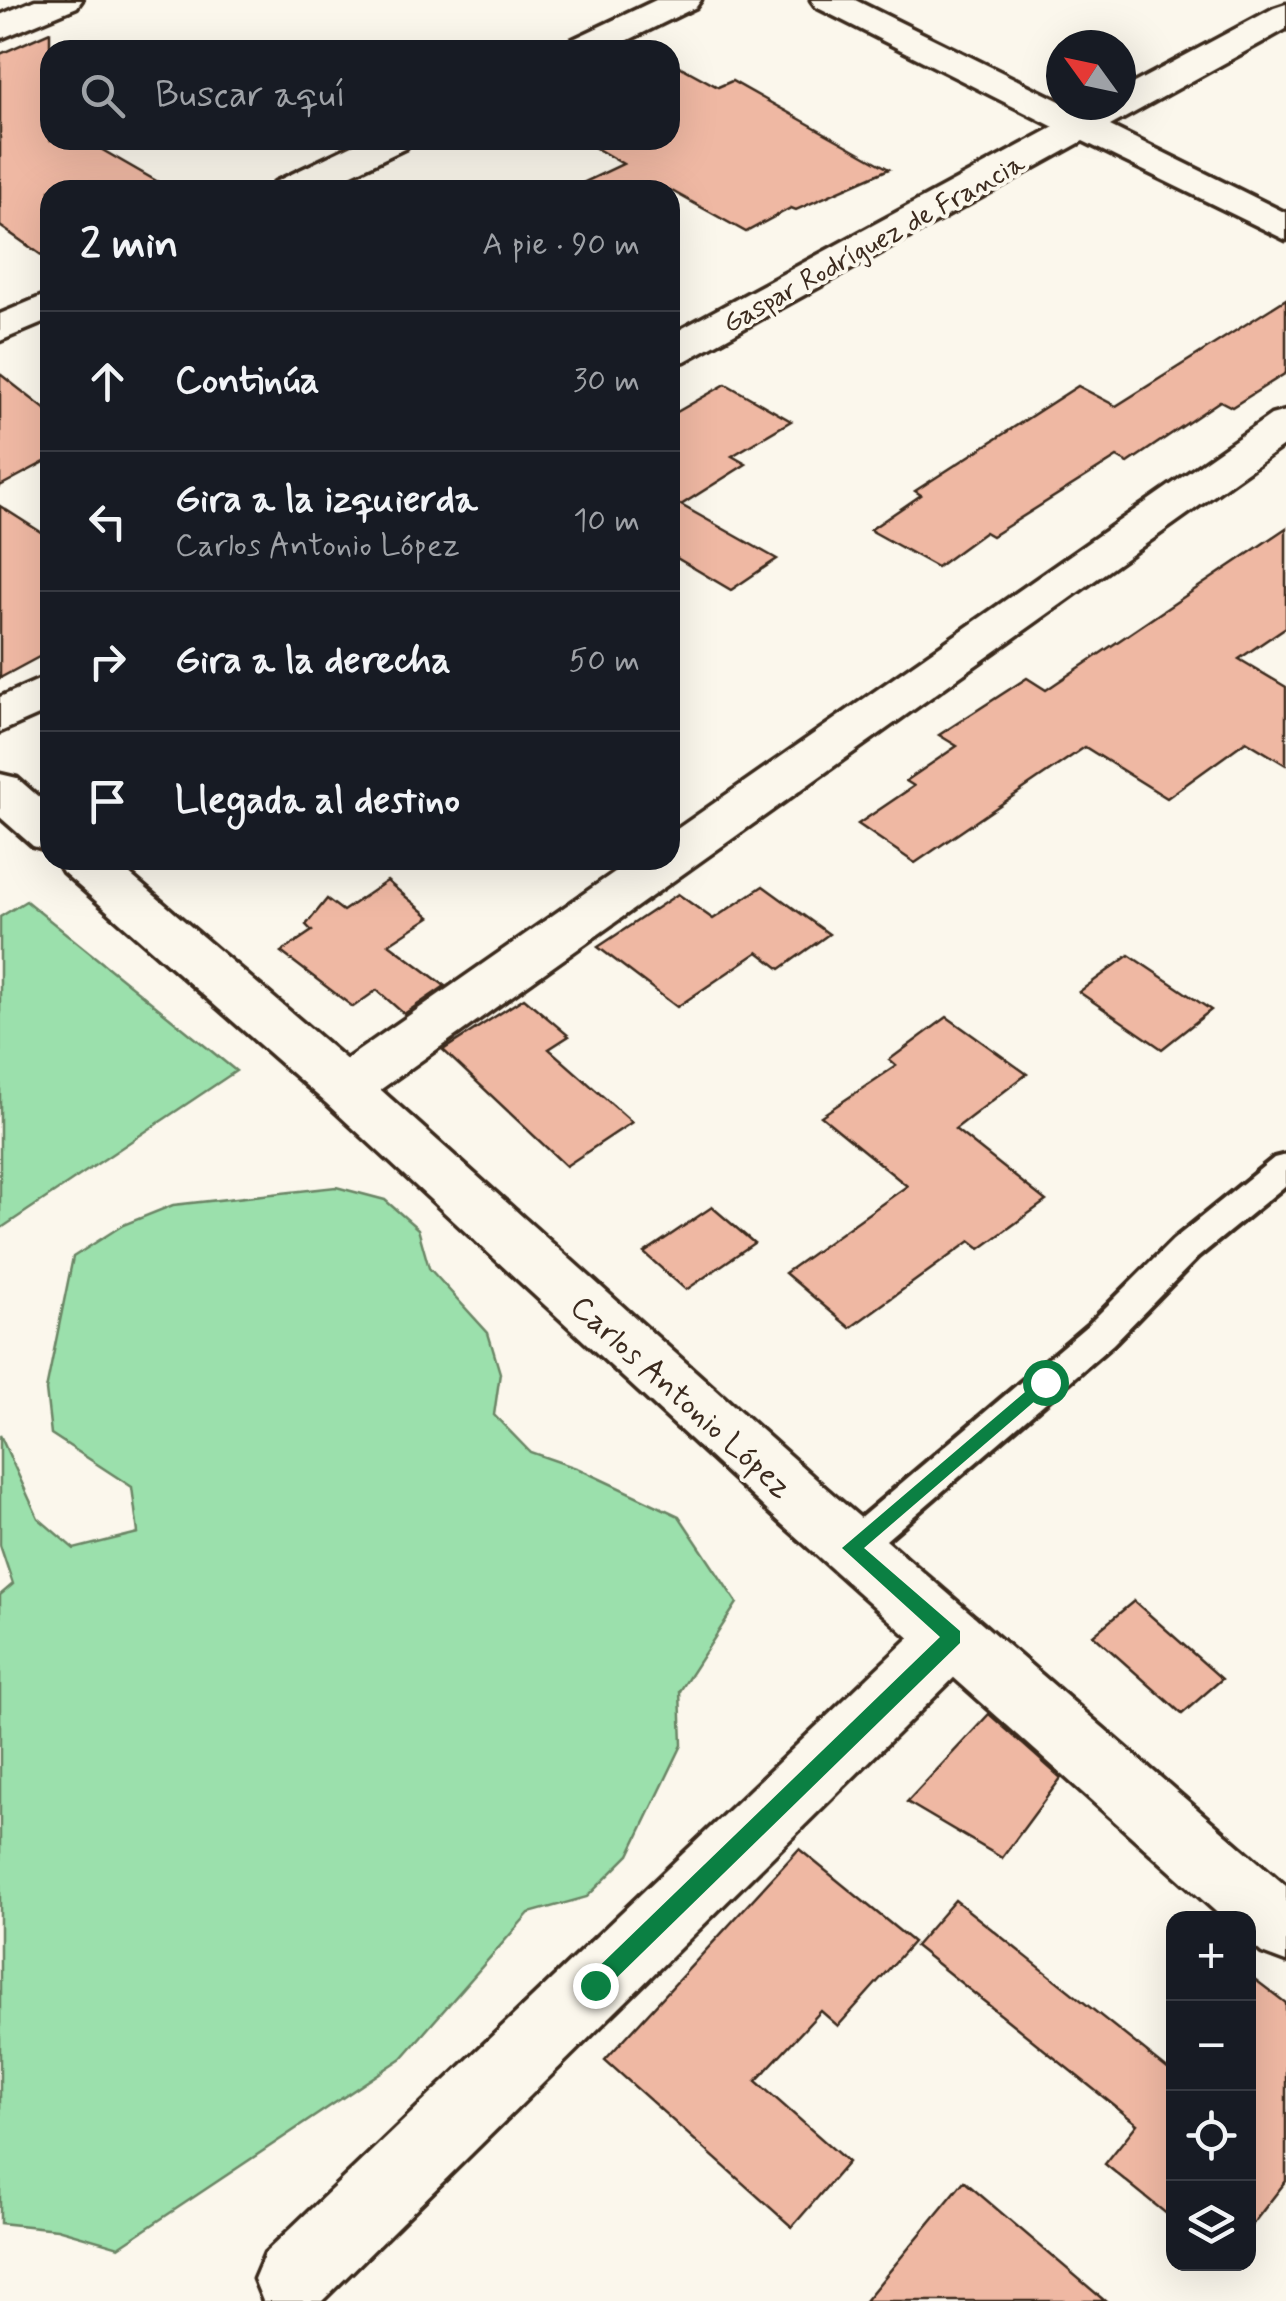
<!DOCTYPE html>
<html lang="es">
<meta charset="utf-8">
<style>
:root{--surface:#171b24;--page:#20242c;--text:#f1f3f6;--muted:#9ea1a6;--line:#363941}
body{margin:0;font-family:Mynerve,sans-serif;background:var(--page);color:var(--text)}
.controls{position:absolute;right:30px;bottom:30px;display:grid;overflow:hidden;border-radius:20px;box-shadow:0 10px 40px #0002}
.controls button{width:90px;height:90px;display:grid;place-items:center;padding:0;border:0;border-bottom:2px solid var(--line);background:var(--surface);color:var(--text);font:50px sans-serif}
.compass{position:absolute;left:1046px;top:30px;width:90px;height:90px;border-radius:50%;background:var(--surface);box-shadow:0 10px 40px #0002;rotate:303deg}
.stop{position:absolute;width:30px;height:30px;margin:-22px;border:8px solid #0b8043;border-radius:50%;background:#fff}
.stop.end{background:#0b8043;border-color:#fff;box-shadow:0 2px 10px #0008}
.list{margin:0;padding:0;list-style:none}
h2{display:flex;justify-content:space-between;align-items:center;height:130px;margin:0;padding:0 40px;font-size:42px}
h2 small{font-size:32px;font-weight:400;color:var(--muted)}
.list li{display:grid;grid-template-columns:65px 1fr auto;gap:30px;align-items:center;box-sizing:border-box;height:140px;padding:0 40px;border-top:2px solid var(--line)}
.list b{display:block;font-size:38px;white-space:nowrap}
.list p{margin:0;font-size:32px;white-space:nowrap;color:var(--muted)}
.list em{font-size:32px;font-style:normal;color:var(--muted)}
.icon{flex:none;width:55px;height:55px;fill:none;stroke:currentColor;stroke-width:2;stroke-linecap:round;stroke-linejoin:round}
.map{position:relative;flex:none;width:1286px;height:2301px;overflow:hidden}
.search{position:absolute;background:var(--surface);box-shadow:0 10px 40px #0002;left:40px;top:40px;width:640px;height:110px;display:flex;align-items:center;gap:25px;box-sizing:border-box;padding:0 35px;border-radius:30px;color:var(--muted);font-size:38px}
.panel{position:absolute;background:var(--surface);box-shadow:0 10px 40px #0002;left:40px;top:180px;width:640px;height:690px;border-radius:30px}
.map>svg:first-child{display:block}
</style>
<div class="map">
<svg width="1286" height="2301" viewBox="0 0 1286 2301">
<rect width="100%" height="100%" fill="#fbf7ec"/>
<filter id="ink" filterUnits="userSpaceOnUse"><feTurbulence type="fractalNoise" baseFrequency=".01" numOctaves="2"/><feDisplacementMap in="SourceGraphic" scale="20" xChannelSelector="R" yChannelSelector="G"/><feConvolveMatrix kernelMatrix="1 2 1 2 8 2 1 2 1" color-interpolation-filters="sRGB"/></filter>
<g filter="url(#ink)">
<g fill="#9be0ac" stroke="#6b8565" stroke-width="2.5">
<polygon points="26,901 236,1071 0,1229 0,917"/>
<polygon points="336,1187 385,1200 418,1229 429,1268 488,1333 500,1373 494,1415 530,1452 579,1469 679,1516 737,1603 680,1691 682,1745 629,1855 587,1897 529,1913 402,2058 119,2247 57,2229 0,2223 0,1595 13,1584 0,1545 0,1435 38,1518 74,1549 138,1533 132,1487 51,1434 46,1390 73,1257 123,1225 173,1205"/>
</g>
<g fill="#efb8a3" stroke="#3b2a1e" stroke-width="2.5">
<polygon points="50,32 50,140 85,140 172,190 50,190 50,261 0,226 0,54"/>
<polygon points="670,61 718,87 732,81 889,169 796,210 791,208 746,232 670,190 568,190 623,164 582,140 670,140"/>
<polygon points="1286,299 1286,373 1232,407 1220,401 1128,463 1117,457 992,536 985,532 937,567 870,530 921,495 915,491 1078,386 1116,406"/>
<polygon points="0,374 50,413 50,459 0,486"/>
<polygon points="726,384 791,421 732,456 746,464 681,505 777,559 731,590 670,554 670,416"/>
<polygon points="0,506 50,538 50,651 0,678"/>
<polygon points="1286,528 1286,627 1239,659 1286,687 1286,765 1246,741 1167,798 1085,747 915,863 858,824 914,786 906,781 957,746 939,735 1027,678 1046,690"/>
<polygon points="387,881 430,917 389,944 445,986 404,1014 377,990 353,1007 281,952 312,931 306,925 327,899 343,911"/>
<polygon points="763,886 829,934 780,969 758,952 677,1007 598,947 678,894 713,919"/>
<polygon points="1129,955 1211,1010 1162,1049 1079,992"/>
<polygon points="524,998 569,1036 549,1049 632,1122 566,1166 443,1050"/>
<polygon points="947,1017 1027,1074 955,1129 1046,1201 980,1249 970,1241 850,1328 785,1273 907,1186 821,1116 896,1066 889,1060"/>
<polygon points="712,1207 754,1243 686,1290 644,1253"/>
<polygon points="1134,1601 1222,1679 1182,1714 1093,1635"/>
<polygon points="989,1714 1061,1778 1002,1858 907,1802"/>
<polygon points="799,1849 913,1942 838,2026 821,2011 756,2081 848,2162 792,2227 605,2060"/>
<polygon points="955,1900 1174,2074 1174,2220 1105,2164 1137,2124 915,1946"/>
<polygon points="1253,1978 1286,2003 1286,2181 1248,2230 1248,1983"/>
<polygon points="964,2181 1105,2301 865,2301"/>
</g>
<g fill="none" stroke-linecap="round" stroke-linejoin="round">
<g stroke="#3b2a1e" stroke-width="8">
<polygon id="service" points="1286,1155 1286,1185 1197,1258 1113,1344 864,1559 851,1564 838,1559 833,1548 838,1537 1089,1324 1173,1240 1274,1158"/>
</g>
<g stroke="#3b2a1e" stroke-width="7">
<g id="minor">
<polygon points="35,0 82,0 77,7 0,39 0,15"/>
<polygon points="656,0 701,0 696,7 608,50 562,50 567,42"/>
<polygon points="811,0 855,0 1082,112 1094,105 1121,105 1121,90 1274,8 1286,4 1286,29 1110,126 1286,213 1286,240 1083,141 685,361 670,364 670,335 1054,127 816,7"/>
<polygon points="363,140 412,140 406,148 319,190 270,190 275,182"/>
<polygon points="50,293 50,320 0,341 0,314"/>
<polygon points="1286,411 1286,444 363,1102 344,1108 325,1102 317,1088 325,1074 632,860 670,860 670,834 1271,415"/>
<polygon points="50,675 50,710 0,732 0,697"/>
<polygon points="953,1609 975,1617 985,1637 975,1657 322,2301 263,2301 254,2279 265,2253 931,1617"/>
</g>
</g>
<g stroke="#3b2a1e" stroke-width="7">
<g id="tertiary">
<polygon points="0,774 17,778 50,807 50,851 33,846 0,817"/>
<polygon points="56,860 113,860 363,1074 827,1489 1286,1886 1286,1962 1262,1953 1248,1941 1248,1918 1223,1918 783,1525 325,1102 63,872"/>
</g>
</g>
<use href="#service" fill="#fbf7ec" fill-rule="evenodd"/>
<use href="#minor" fill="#fbf7ec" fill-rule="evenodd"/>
<use href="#tertiary" fill="#fbf7ec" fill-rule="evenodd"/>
</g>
</g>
<polygon fill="#0b8043" points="1045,1375 1054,1382 1051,1387 864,1548 960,1631 960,1643 602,1992 587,1992 584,1985 587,1978 940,1637 842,1548"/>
<g text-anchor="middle" stroke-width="8" stroke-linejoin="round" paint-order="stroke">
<g font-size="28" fill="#3b2a1e" stroke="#fbf7ec">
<text transform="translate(873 242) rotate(-29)" y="10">Gaspar Rodríguez de Francia</text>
</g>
<g font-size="32" fill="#3b2a1e" stroke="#fbf7ec">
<text transform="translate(682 1396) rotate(42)" y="11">Carlos Antonio López</text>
</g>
</g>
</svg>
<div class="controls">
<button>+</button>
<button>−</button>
<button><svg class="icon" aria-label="locate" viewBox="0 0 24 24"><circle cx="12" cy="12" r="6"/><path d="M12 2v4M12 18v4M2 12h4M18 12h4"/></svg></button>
<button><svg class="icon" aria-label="layers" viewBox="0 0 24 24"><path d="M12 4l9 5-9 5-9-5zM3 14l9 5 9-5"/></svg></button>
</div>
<svg class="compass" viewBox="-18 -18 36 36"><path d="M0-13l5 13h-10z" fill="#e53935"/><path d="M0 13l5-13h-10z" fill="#9ea1a6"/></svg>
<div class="stop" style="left:1045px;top:1382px"></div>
<div class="stop end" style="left:595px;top:1985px"></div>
<div class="search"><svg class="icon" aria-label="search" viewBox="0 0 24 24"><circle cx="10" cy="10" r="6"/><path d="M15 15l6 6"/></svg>Buscar aquí</div>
<section class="panel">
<h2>2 min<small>A pie · 90 m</small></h2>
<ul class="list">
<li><svg class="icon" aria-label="ahead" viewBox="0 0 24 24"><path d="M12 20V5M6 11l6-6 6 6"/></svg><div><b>Continúa</b></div><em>30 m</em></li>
<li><svg class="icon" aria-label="left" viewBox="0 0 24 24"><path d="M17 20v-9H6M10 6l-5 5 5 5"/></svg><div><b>Gira a la izquierda</b><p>Carlos Antonio López</p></div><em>10 m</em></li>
<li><svg class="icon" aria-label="right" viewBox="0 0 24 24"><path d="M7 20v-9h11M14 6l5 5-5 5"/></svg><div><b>Gira a la derecha</b></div><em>50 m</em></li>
<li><svg class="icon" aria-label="arrive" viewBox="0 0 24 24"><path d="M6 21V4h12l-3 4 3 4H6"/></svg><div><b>Llegada al destino</b></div></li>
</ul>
</section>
</div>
